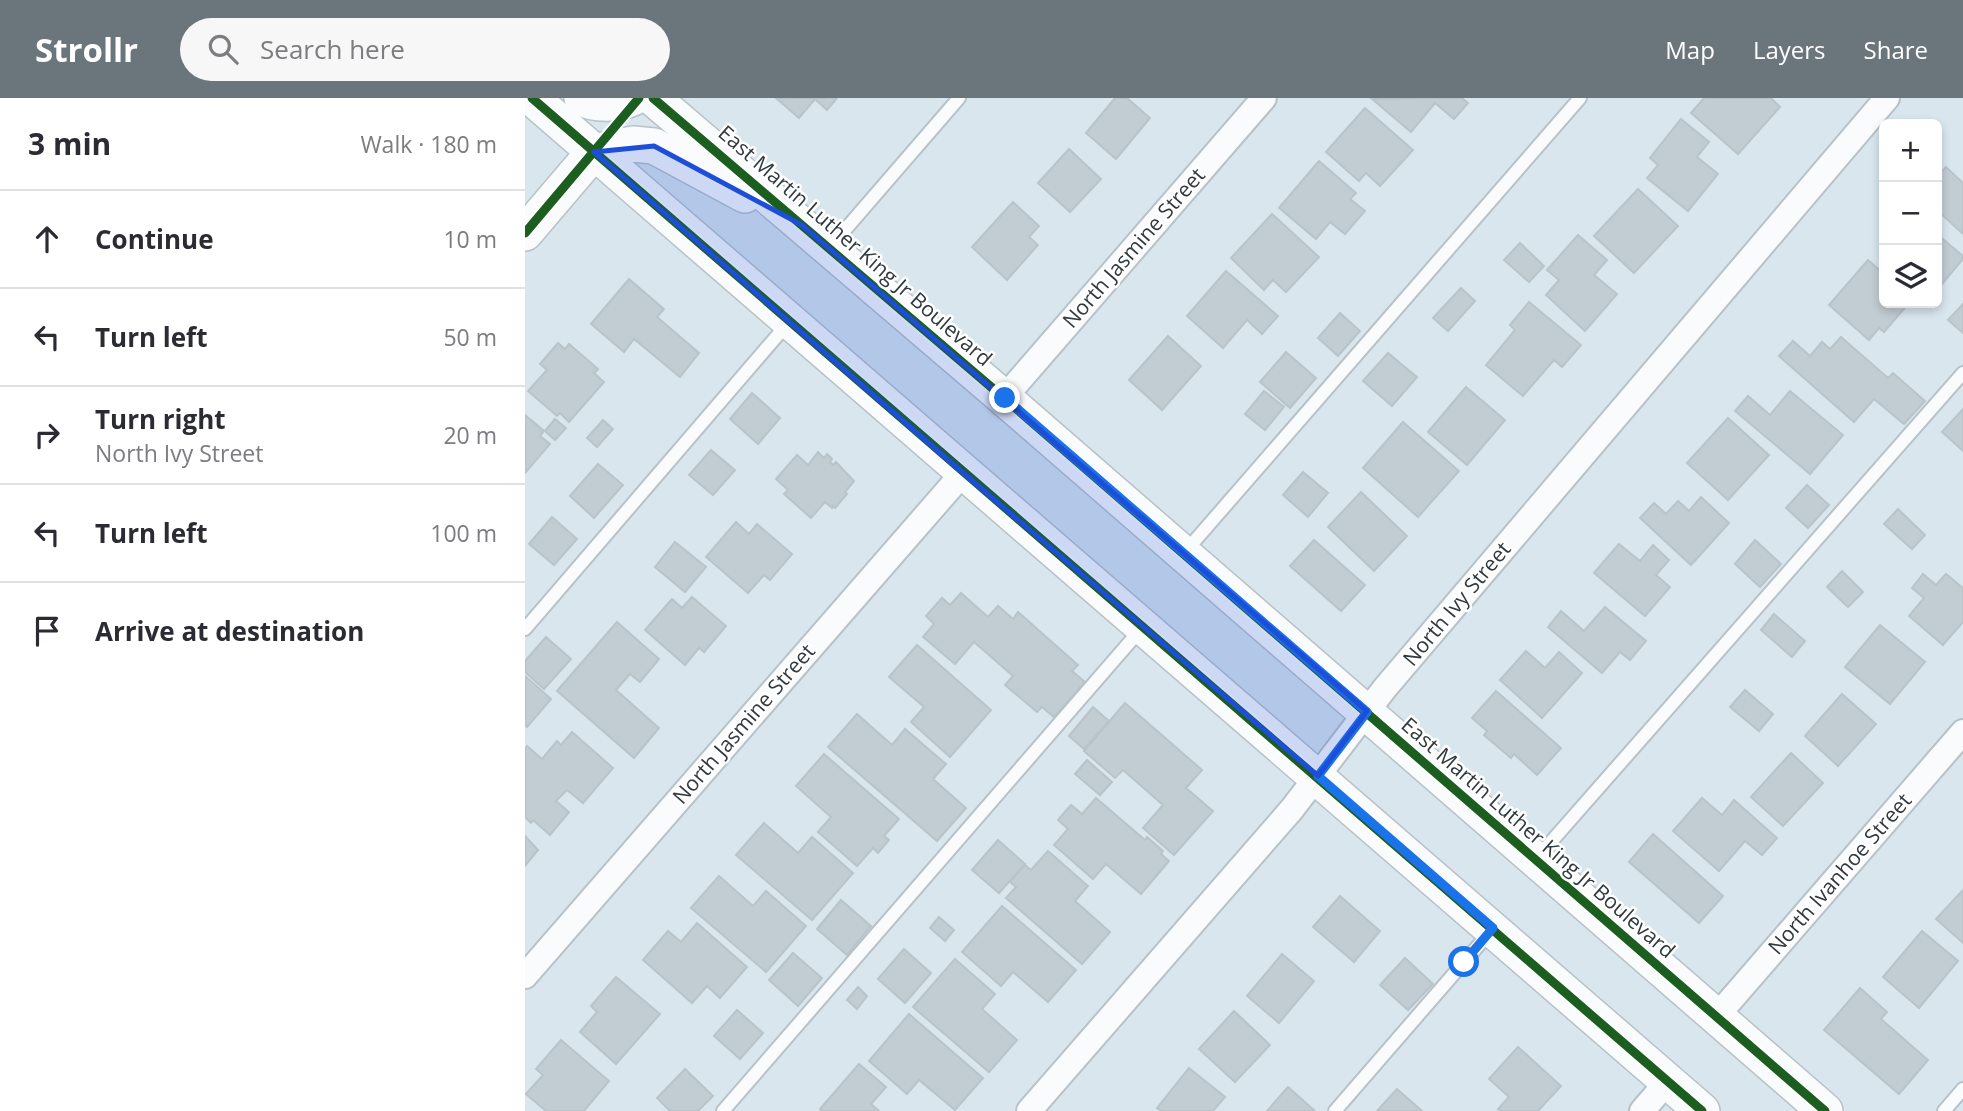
<!DOCTYPE html>
<meta charset="utf-8">
<style>
:root{--surface:#fff;--page:#f7f7f7;--text:#2b2b33;--muted:#7c7c81;--line:#e1e1e2;--accent:#6b767c}
body{margin:0;font-family:"Open Sans",sans-serif;background:var(--page);color:var(--text)}
.controls{position:absolute;right:21px;top:21px;display:grid;overflow:hidden;border-radius:10px;box-shadow:0 4px 10px #0003}
.controls button{width:63px;height:63px;display:grid;place-items:center;padding:0;border:0;border-bottom:2px solid var(--line);background:var(--surface);color:var(--text);font:35px sans-serif}
.stop{position:absolute;width:21px;height:21px;margin:-16px;border:5px solid #1a73e8;border-radius:50%;background:#fff}
.stop.end{background:#1a73e8;border-color:#fff;box-shadow:0 2px 7px #0008}
.list{margin:0;padding:0;list-style:none}
h2{display:flex;justify-content:space-between;align-items:center;height:91px;margin:0;padding:0 28px;font-size:30px}
h2 small{font-size:23px;font-weight:400;color:var(--muted)}
.list li{display:grid;grid-template-columns:46px 1fr auto;gap:21px;align-items:center;box-sizing:border-box;height:98px;padding:0 28px;border-top:2px solid var(--line)}
.list b{display:block;font-size:26px;white-space:nowrap}
.list p{margin:0;font-size:23px;white-space:nowrap;color:var(--muted)}
.list em{font-size:23px;font-style:normal;color:var(--muted)}
.icon{flex:none;width:38px;height:38px;fill:none;stroke:currentColor;stroke-width:2;stroke-linecap:round;stroke-linejoin:round}
.map{position:relative;flex:none;width:1438px;height:1013px;overflow:hidden}
header{display:flex;align-items:center;gap:42px;box-sizing:border-box;height:98px;padding:0 35px;background:var(--accent);color:#fff}
header strong{font-size:33px}
nav{display:flex;gap:38px;margin-inline-start:auto;font-size:24px}
.search{width:490px;height:63px;background:var(--page);display:flex;align-items:center;gap:18px;box-sizing:border-box;padding:0 24px;border-radius:38px;color:var(--muted);font-size:26px}
main{display:flex}
aside{flex:1;background:var(--surface)}
.map>svg:first-child{display:block}
</style>
<header>
<strong>Strollr</strong>
<div class="search"><svg class="icon" aria-label="search" viewBox="0 0 24 24"><circle cx="10" cy="10" r="6"/><path d="M15 15l6 6"/></svg>Search here</div>
<nav><a>Map</a><a>Layers</a><a>Share</a></nav>
</header>
<main>
<aside>
<h2>3 min<small>Walk · 180 m</small></h2>
<ul class="list">
<li><svg class="icon" aria-label="ahead" viewBox="0 0 24 24"><path d="M12 20V5M6 11l6-6 6 6"/></svg><div><b>Continue</b></div><em>10 m</em></li>
<li><svg class="icon" aria-label="left" viewBox="0 0 24 24"><path d="M17 20v-9H6M10 6l-5 5 5 5"/></svg><div><b>Turn left</b></div><em>50 m</em></li>
<li><svg class="icon" aria-label="right" viewBox="0 0 24 24"><path d="M7 20v-9h11M14 6l5 5-5 5"/></svg><div><b>Turn right</b><p>North Ivy Street</p></div><em>20 m</em></li>
<li><svg class="icon" aria-label="left" viewBox="0 0 24 24"><path d="M17 20v-9H6M10 6l-5 5 5 5"/></svg><div><b>Turn left</b></div><em>100 m</em></li>
<li><svg class="icon" aria-label="arrive" viewBox="0 0 24 24"><path d="M6 21V4h12l-3 4 3 4H6"/></svg><div><b>Arrive at destination</b></div></li>
</ul>
</aside>
<div class="map">
<svg width="1438" height="1013" viewBox="0 0 1438 1013">
<rect width="100%" height="100%" fill="#d9e6ee"/>
<g fill="#c2cdd3" stroke="#b9c4ca" stroke-width="2">
<polygon points="251,0 312,0 302,12 290,1 274,20"/>
<polygon points="590,0 602,0 625,20 591,61 561,35"/>
<polygon points="937,0 943,5 929,21 910,5 886,34 847,1"/>
<polygon points="1179,0 1246,0 1255,9 1213,56 1166,15"/>
<polygon points="840,10 888,52 855,88 841,75 834,83 801,54"/>
<polygon points="1156,21 1184,44 1172,59 1193,76 1163,113 1122,80 1133,67 1125,60"/>
<polygon points="544,51 576,81 545,114 513,85"/>
<polygon points="794,63 831,95 825,101 840,113 820,136 805,124 791,141 754,110"/>
<polygon points="1421,69 1438,85 1438,136 1412,112 1412,79"/>
<polygon points="1113,91 1153,128 1109,175 1069,138"/>
<polygon points="488,104 514,128 504,139 513,147 482,182 447,149"/>
<polygon points="747,116 794,159 761,194 748,182 739,192 706,160"/>
<polygon points="1412,136 1438,158 1438,161 1412,192"/>
<polygon points="1053,137 1082,162 1069,177 1092,196 1060,233 1021,197 1034,182 1022,172"/>
<polygon points="995,145 1019,168 1004,184 979,162"/>
<polygon points="1343,162 1359,176 1359,205 1384,205 1359,234 1354,230 1344,242 1304,207"/>
<polygon points="701,173 753,218 737,236 722,222 698,250 662,218"/>
<polygon points="104,181 139,211 132,219 174,255 155,279 109,241 99,254 66,226"/>
<polygon points="936,190 950,203 923,233 908,220"/>
<polygon points="1004,204 1056,247 1037,269 1029,262 998,298 961,267 990,232 985,227"/>
<polygon points="1438,206 1438,235 1423,222"/>
<polygon points="815,215 835,233 813,258 793,240"/>
<polygon points="643,238 676,268 637,312 604,282"/>
<polygon points="1316,239 1363,280 1368,275 1400,303 1379,326 1349,301 1329,324 1254,258 1268,243 1285,258 1297,244 1305,251"/>
<polygon points="33,245 40,251 44,246 73,271 69,275 79,284 44,324 35,315 32,318 3,293 22,272 15,266"/>
<polygon points="761,254 791,280 765,310 735,284"/>
<polygon points="863,255 892,279 867,308 838,283"/>
<polygon points="941,289 980,322 942,367 903,334"/>
<polygon points="739,293 759,309 740,332 720,316"/>
<polygon points="1265,293 1318,337 1285,376 1210,313 1223,298 1245,317"/>
<polygon points="227,295 255,320 233,346 205,321"/>
<polygon points="1438,311 1438,353 1417,334"/>
<polygon points="0,317 19,333 15,338 25,346 0,375"/>
<polygon points="1203,320 1244,357 1203,402 1162,365"/>
<polygon points="30,321 41,330 30,342 20,333"/>
<polygon points="78,322 88,331 72,349 62,340"/>
<polygon points="878,324 934,373 893,419 838,370"/>
<polygon points="186,352 210,372 188,397 164,377"/>
<polygon points="293,354 299,360 302,356 307,361 305,364 308,367 311,364 329,383 320,394 322,396 310,410 308,408 307,410 300,404 286,420 259,396 263,392 251,381 272,357 283,367"/>
<polygon points="73,366 98,387 69,420 45,398"/>
<polygon points="778,374 803,395 783,419 758,397"/>
<polygon points="1282,387 1304,407 1283,430 1261,410"/>
<polygon points="836,394 882,438 849,473 803,429"/>
<polygon points="1176,399 1204,425 1166,467 1115,420 1129,405 1141,416 1153,403 1164,413"/>
<polygon points="1373,411 1400,437 1387,451 1359,426"/>
<polygon points="27,419 52,441 29,467 4,446"/>
<polygon points="211,424 224,436 232,426 267,456 245,482 239,477 223,495 181,459"/>
<polygon points="789,442 840,487 816,513 765,468"/>
<polygon points="1230,442 1256,466 1235,489 1210,466"/>
<polygon points="150,444 181,469 160,494 130,469"/>
<polygon points="1094,446 1115,463 1128,447 1144,462 1131,477 1145,489 1120,518 1069,475"/>
<polygon points="1317,473 1338,494 1323,509 1302,489"/>
<polygon points="1398,476 1411,487 1421,476 1438,490 1438,524 1418,547 1384,518 1399,500 1387,490"/>
<polygon points="436,495 463,519 473,508 488,521 493,514 553,567 547,573 560,584 529,619 517,609 512,614 480,587 488,578 449,544 430,566 398,539 409,526 401,518 417,500 425,507"/>
<polygon points="167,499 201,528 179,554 174,550 160,567 120,532 147,501 157,510"/>
<polygon points="1080,509 1121,543 1105,562 1095,554 1077,575 1023,529 1036,513 1059,533"/>
<polygon points="1249,516 1280,543 1267,559 1236,532"/>
<polygon points="92,524 134,561 115,584 105,576 91,592 134,630 109,660 32,593"/>
<polygon points="1355,527 1400,564 1365,606 1320,569"/>
<polygon points="21,539 46,561 19,591 0,574 0,563"/>
<polygon points="392,547 466,612 425,659 386,624 399,609 364,579"/>
<polygon points="1001,553 1020,570 1034,554 1057,575 1017,620 975,582"/>
<polygon points="0,578 26,601 2,629 0,627"/>
<polygon points="1220,592 1248,616 1234,633 1205,609"/>
<polygon points="971,593 1036,650 1012,677 989,656 986,660 959,637 962,633 947,620"/>
<polygon points="1317,596 1351,626 1313,668 1280,638"/>
<polygon points="600,605 677,672 661,690 688,713 649,757 618,730 638,707 598,672 590,680 559,653"/>
<polygon points="568,609 584,623 559,651 544,638"/>
<polygon points="332,616 367,647 380,631 421,666 408,681 441,710 412,743 303,649"/>
<polygon points="47,634 88,670 58,705 42,692 31,703 44,714 25,737 8,722 6,725 0,719 0,651 2,648 17,661 32,643 36,647"/>
<polygon points="1266,655 1298,685 1258,728 1226,699"/>
<polygon points="299,656 374,721 359,738 364,742 353,755 348,750 332,768 293,734 306,719 271,688"/>
<polygon points="562,662 587,684 575,697 550,676"/>
<polygon points="571,700 620,742 622,739 638,753 636,756 644,763 616,796 581,766 568,781 529,747 543,731 533,722 546,707 557,716"/>
<polygon points="1177,700 1197,717 1209,702 1252,740 1237,757 1220,743 1194,773 1148,733"/>
<polygon points="239,725 273,755 287,739 328,775 287,822 211,757"/>
<polygon points="1128,736 1198,798 1174,825 1104,764"/>
<polygon points="0,738 13,752 0,768"/>
<polygon points="473,742 500,766 474,795 447,772"/>
<polygon points="523,753 563,788 550,803 585,834 557,866 481,800 491,789 485,784 500,767 506,772"/>
<polygon points="194,778 228,808 241,793 281,828 241,874 166,810"/>
<polygon points="1438,792 1438,845 1411,821"/>
<polygon points="815,798 855,833 829,864 788,829"/>
<polygon points="316,802 346,828 322,857 292,831"/>
<polygon points="477,808 551,872 523,904 488,874 476,888 437,854"/>
<polygon points="414,819 429,832 420,843 405,830"/>
<polygon points="172,825 222,869 195,900 182,888 167,905 118,862 143,833 156,844"/>
<polygon points="1397,833 1433,863 1394,910 1358,879"/>
<polygon points="379,851 406,875 380,905 353,881"/>
<polygon points="268,855 297,880 273,908 244,882"/>
<polygon points="757,856 789,883 754,925 722,898"/>
<polygon points="880,860 908,886 883,912 855,887"/>
<polygon points="430,861 470,896 457,911 492,942 464,974 388,909"/>
<polygon points="91,879 135,916 91,966 55,934 72,914 66,908"/>
<polygon points="333,889 342,898 332,911 322,902"/>
<polygon points="1335,890 1362,914 1356,921 1403,962 1374,996 1299,932"/>
<polygon points="212,912 238,935 215,961 189,938"/>
<polygon points="709,913 745,947 710,984 674,951"/>
<polygon points="384,916 458,980 430,1012 394,982 382,996 344,963"/>
<polygon points="36,942 84,983 59,1013 21,1013 1,996 18,977 11,971"/>
<polygon points="993,949 1036,988 1013,1013 976,1013 973,1011 984,999 964,981"/>
<polygon points="334,966 361,989 346,1006 354,1013 297,1013 295,1011"/>
<polygon points="664,970 700,999 688,1013 636,1013 632,1010"/>
<polygon points="160,971 188,998 173,1013 145,1013 132,1000"/>
<polygon points="763,989 790,1013 742,1013"/>
<polygon points="872,991 897,1013 852,1013"/>
</g>
<g fill="none" stroke-linecap="round" stroke-linejoin="round">
<g stroke="#b7c2c8" stroke-width="16">
<g id="lane">
<polyline points="306,148 434,0"/>
<polyline points="660,454 1055,0"/>
<polyline points="0,531 264,224"/>
<polyline points="1011,761 1438,275"/>
<polyline points="198,1013 616,531"/>
<polyline points="810,1013 966,833"/>
<polyline points="1419,1013 1438,991"/>
</g>
</g>
<g stroke="#b7c2c8" stroke-width="28">
<g id="street">
<polyline points="479,300 739,0"/>
<polyline points="0,878 438,375"/>
<polyline points="1191,919 1438,634"/>
<polyline points="504,1013 767,711 860,590 1362,0"/>
<polyline points="1117,1013 1143,983"/>
</g>
</g>
<g stroke="#b7c2c8" stroke-width="38">
<g id="secondary">
<path d="M7 0C397 338 788 675 1177 1013"/>
<path d="M57 0C71 8 94 6 108 0"/>
<polyline points="128,0 479,300 1300,1013"/>
<polyline points="69,54 108,46 129,48 220,97"/>
<polyline points="0,135 69,54"/>
</g>
</g>
<use href="#lane" stroke="#f9fbfc" stroke-width="12"/>
<use href="#street" stroke="#f9fbfc" stroke-width="24"/>
<use href="#secondary" stroke="#f9fbfc" stroke-width="35"/>
<g stroke="#fff" stroke-width="13">
<g id="cycleway">
<path d="M7 0C397 338 788 675 1177 1013"/>
<polyline points="128,0 479,300 1300,1013"/>
<polyline points="0,135 114,0"/>
</g>
</g>
<use href="#cycleway" stroke="#1b5e20" stroke-width="9"/>
</g>
<g fill="none" stroke-linecap="round" stroke-linejoin="round">
<polyline stroke="#1a73e8" stroke-width="9" points="480,300 842,614 793,678 968,830 939,864"/>
</g>
<path fill="#1d4ed8" fill-opacity="0.2" stroke="#1d4ed8" stroke-width="5" stroke-linejoin="round" d="M129 48 277 127 842 613 793 678 438 375 69 54Z"/>
<g text-anchor="middle" stroke-width="5" stroke-linejoin="round" paint-order="stroke">
<g font-size="21" fill="#303a3f" stroke="#fff">
<text transform="translate(330 148) rotate(41)" y="7">East Martin Luther King Jr Boulevard</text>
<text transform="translate(609 150) rotate(-49)" y="7">North Jasmine Street</text>
<text transform="translate(932 506) rotate(-50)" y="7">North Ivy Street</text>
<text transform="translate(219 626) rotate(-49)" y="7">North Jasmine Street</text>
<text transform="translate(1013 740) rotate(41)" y="7">East Martin Luther King Jr Boulevard</text>
<text transform="translate(1315 776) rotate(-49)" y="7">North Ivanhoe Street</text>
</g>
</g>
</svg>
<div class="controls">
<button>+</button>
<button>−</button>
<button><svg class="icon" aria-label="layers" viewBox="0 0 24 24"><path d="M12 4l9 5-9 5-9-5zM3 14l9 5 9-5"/></svg></button>
</div>
<div class="stop" style="left:939px;top:864px"></div>
<div class="stop end" style="left:480px;top:300px"></div>
</div>
</main>
